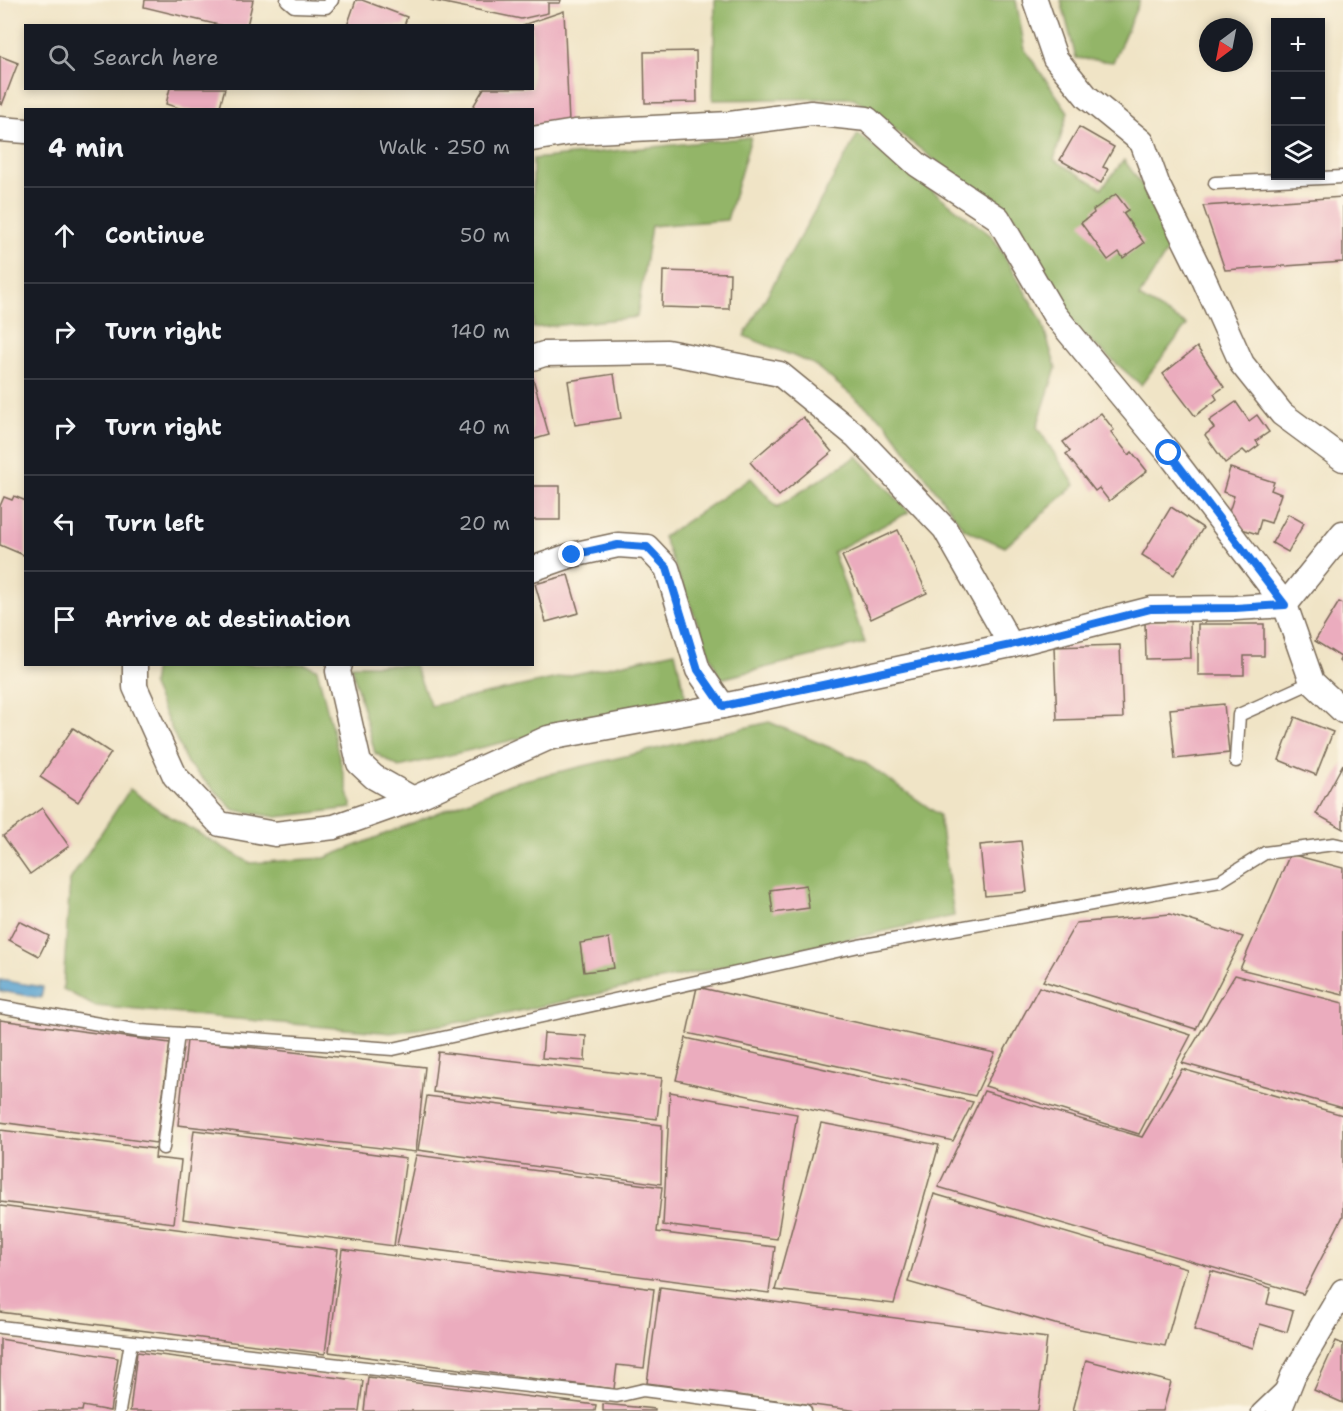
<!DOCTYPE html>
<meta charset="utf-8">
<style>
:root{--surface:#171b24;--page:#20242c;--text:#f1f3f6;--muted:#9ea1a6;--line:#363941}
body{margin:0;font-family:"Shantell Sans",sans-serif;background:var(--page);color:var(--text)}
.controls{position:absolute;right:18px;top:18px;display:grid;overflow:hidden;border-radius:0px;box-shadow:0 3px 9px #0003}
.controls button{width:54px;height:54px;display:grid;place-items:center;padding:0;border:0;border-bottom:2px solid var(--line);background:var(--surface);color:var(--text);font:30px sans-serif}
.compass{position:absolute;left:1199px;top:18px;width:54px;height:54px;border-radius:50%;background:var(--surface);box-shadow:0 3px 9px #0003;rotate:212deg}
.stop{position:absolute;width:18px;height:18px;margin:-14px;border:4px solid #1a73e8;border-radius:50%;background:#fff}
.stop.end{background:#1a73e8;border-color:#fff;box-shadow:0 2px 6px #0008}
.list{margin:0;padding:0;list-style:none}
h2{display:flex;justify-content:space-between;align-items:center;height:78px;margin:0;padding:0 24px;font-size:26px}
h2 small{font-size:20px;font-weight:400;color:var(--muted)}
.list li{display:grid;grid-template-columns:39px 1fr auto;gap:18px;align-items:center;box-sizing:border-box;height:96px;padding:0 24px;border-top:2px solid var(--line)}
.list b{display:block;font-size:22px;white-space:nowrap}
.list em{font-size:20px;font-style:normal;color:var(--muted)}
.icon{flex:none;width:33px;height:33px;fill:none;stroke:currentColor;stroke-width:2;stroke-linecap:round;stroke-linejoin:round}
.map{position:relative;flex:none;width:1343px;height:1411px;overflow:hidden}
.search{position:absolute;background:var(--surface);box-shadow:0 3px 9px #0003;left:24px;top:24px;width:510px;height:66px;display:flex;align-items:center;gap:15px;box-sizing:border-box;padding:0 21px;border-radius:0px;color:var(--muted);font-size:22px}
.panel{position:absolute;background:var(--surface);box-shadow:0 3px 9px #0003;left:24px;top:108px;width:510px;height:558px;border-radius:0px}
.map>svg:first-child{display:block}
</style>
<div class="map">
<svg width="1343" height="1411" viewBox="0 0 1343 1411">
<rect width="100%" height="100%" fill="#fcf5e5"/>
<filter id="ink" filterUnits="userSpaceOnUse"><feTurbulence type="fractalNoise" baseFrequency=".0167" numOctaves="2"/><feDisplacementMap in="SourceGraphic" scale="12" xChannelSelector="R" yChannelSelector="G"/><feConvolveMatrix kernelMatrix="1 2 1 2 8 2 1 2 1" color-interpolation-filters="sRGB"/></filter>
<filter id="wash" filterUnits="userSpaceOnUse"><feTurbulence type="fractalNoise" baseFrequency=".008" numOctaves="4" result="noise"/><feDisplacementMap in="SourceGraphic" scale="24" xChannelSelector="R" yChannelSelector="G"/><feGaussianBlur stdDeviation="1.35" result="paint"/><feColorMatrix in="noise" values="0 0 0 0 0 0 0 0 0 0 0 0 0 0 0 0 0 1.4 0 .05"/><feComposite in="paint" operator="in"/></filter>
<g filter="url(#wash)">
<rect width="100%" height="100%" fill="#f0e4c6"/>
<g fill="#93b568" stroke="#677043" stroke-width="1.5">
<polygon points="715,0 1016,0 1025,50 1068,112 1054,160 1102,188 1124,160 1158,207 1172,243 1139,297 1187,325 1141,385 1078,330 1016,219 946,169 854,98 713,100"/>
<polygon points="1061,0 1140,0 1113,62 1076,58"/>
<polygon points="858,134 993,237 1041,319 1056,368 1037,427 1075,485 1005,547 964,529 886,423 813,364 744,336"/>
<polygon points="751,137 727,220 651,226 637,317 533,328 533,159"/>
<polygon points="857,456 909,512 833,552 865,643 720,679 663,537 751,478 777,507"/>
<polygon points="675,652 686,699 399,767 375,753 351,665 414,665 431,706"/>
<polygon points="305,664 317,669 352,808 277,817 234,810 187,763 152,686 155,665"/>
<polygon points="769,722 862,761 939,815 954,916 492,1017 391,1033 94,1006 63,989 70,880 130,789 162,812 250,863 325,858 512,783"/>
</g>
<polygon fill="#58a2cf" stroke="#4a6676" stroke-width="1.5" points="0,980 43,987 41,998 0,991"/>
<g id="blocks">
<g fill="#ebacbe">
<polygon points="145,0 253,0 247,26 223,26 144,7"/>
<polygon points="356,0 362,0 407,17 404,26 347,26"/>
<polygon points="430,0 561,0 560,3 548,3 548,13 521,19"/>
<polygon points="564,11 569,123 532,126 532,110 471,110 484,88 532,88 532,26 523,25"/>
<polygon points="696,51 697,102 645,103 644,52"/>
<polygon points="0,56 18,63 2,105 0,104"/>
<polygon points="170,88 225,88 219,110 185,110 166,104"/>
<polygon points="1079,127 1114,147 1103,167 1108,169 1101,183 1060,160"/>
<polygon points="1116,194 1128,210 1123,213 1144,243 1123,258 1119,252 1108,260 1081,223 1094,213 1093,210"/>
<polygon points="1343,197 1343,262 1225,270 1203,206"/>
<polygon points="663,271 730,273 729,309 662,307"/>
<polygon points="1197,347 1224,387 1214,394 1217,399 1195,416 1163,374"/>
<polygon points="614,374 621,418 575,425 568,381"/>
<polygon points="532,375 549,435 532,440"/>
<polygon points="1236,402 1249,421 1257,415 1269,432 1256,441 1259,445 1247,454 1243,450 1225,463 1205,435 1214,428 1209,421"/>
<polygon points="1101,413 1114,430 1111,432 1129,455 1132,452 1147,471 1109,501 1099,488 1095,491 1066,454 1070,451 1063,442"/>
<polygon points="803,417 832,452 779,496 750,462"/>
<polygon points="1230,468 1274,482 1271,490 1281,494 1271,523 1261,520 1257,534 1233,526 1235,518 1228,515 1234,496 1223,492"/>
<rect x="532" y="486" width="28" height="34"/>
<polygon points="14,496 26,501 26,556 0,545 0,506 4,497 12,500"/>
<polygon points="1171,507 1203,528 1174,575 1142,555"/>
<polygon points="1288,514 1304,523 1288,552 1272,543"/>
<polygon points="898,530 927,593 871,619 842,556"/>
<polygon points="568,575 579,613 546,622 535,584"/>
<polygon points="1339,602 1343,604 1343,664 1339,661 1341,657 1315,641"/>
<polygon points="1190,621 1191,658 1146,659 1145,622"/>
<polygon points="1198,624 1264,624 1264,656 1244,656 1244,675 1198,675"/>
<polygon points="1120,645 1123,718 1057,720 1054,647"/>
<polygon points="1224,704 1229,753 1175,759 1170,709"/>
<polygon points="1295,717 1333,732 1316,775 1279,760"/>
<polygon points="73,728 111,753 78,802 40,777"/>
<polygon points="1343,764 1343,829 1316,814"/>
<polygon points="42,808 69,846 30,874 3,836"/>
<polygon points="1021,841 1027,892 985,896 980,845"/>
<polygon points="1290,854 1343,868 1343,995 1240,969"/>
<polygon points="806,885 809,908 773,913 770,890"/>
<polygon points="1170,914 1243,937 1196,1029 1043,981 1076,923"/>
<polygon points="19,921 49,936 39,956 9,940"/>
<polygon points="609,938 614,968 584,972 580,943"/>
<polygon points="1235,975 1343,1003 1343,1108 1182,1063"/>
<polygon points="697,987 995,1053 975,1096 687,1033"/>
<polygon points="1039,987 1191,1035 1139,1134 985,1086"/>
<polygon points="0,1020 170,1043 156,1143 0,1122"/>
<polygon points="544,1033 586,1036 585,1061 542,1058"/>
<polygon points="686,1038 973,1102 953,1141 676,1080"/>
<polygon points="187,1040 425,1067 416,1152 178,1125"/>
<polygon points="438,1052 662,1078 657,1119 433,1092"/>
<polygon points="1182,1069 1343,1115 1343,1216 1303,1294 938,1187 984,1091 1142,1137"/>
<polygon points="670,1092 797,1114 777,1239 663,1225"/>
<polygon points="427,1096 662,1125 661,1184 418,1150"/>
<polygon points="821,1123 939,1145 894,1304 775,1290"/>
<polygon points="0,1130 156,1149 155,1158 181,1161 174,1223 0,1202"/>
<polygon points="194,1130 406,1158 394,1246 183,1219"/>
<polygon points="416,1155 662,1187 657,1232 775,1247 769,1293 397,1245"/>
<polygon points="934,1194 1187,1268 1165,1346 1055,1324 908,1282"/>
<polygon points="0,1206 338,1250 325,1354 0,1312"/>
<polygon points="342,1249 654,1289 644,1368 617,1365 614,1389 329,1352"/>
<polygon points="1211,1271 1271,1288 1267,1304 1293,1311 1287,1332 1260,1324 1253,1348 1194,1330"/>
<polygon points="660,1287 1047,1338 1038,1411 858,1411 647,1383"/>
<polygon points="0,1339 118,1358 110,1411 83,1406 82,1411 0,1411"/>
<polygon points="1336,1341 1343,1344 1343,1403 1314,1390"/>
<polygon points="137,1352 363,1381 359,1411 130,1411"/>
<polygon points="1086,1360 1171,1382 1163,1411 1073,1411"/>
<polygon points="368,1377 596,1405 595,1411 364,1411"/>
<polygon points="603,1404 655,1409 655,1411 603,1411"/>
</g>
</g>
</g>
<g filter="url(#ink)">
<use href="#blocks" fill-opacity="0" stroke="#7a6b59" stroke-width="1.5"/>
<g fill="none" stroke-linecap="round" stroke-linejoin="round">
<g stroke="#7a6b59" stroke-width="15">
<g id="service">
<polyline points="287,0 294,6 326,7 332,0"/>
<polyline points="1215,183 1343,177"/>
<polyline points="1236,761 1239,715 1312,682"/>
<polyline points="0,1007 140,1031 393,1049 859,946 1220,881 1265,853 1334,844 1343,846"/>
<polyline points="163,1148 178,1034"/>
<polyline points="0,1327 617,1396 643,1390 805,1411"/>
<polyline points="119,1411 131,1342"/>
<polyline points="1258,1411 1282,1388"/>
</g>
</g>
<g stroke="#7a6b59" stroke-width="27">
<g id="minor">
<polyline points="1035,0 1055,58 1087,97 1142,142 1158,186 1203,277 1242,364 1282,414 1343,459"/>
<polyline points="0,129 26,131"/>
<polyline points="532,139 575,132 730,124 811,113 867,119 918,165 998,218 1054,314 1169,453 1285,605 1343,533"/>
<polyline points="532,358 544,354 667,352 780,374 856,436 945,529 1011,645"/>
<polyline points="532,569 572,555 618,545 647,547 667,568 698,670 723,706"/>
<polyline points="135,664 135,687 175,776 220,824 275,834 334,827 413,799 548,738 723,706 1011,645 1151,609 1235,608 1285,605 1312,682 1343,711"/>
<polyline points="340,664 338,671 359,763 374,777 413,799"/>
<polyline points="1279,1411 1293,1376 1343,1291"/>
</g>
</g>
<use href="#service" stroke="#fff" stroke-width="12"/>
<use href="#minor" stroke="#fff" stroke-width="24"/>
</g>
</g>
<g fill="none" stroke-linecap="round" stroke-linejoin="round" filter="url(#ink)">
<polyline stroke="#1a73e8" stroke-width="8" points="572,555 618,545 647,547 667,568 698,670 723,706 1011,645 1151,609 1235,608 1285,605 1169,453"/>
</g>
</svg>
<div class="controls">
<button>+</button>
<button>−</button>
<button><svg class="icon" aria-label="layers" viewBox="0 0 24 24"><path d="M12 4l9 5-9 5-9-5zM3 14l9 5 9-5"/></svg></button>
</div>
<svg class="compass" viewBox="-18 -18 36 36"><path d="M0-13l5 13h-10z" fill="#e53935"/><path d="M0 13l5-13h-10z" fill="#9ea1a6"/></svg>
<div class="stop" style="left:1169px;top:453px"></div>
<div class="stop end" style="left:572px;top:555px"></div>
<div class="search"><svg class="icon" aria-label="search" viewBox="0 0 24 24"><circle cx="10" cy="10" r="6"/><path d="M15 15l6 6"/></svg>Search here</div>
<section class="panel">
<h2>4 min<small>Walk · 250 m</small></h2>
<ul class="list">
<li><svg class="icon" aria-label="ahead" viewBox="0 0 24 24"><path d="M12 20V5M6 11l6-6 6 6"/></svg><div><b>Continue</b></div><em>50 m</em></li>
<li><svg class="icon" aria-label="right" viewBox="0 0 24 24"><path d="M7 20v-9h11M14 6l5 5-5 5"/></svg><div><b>Turn right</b></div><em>140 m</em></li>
<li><svg class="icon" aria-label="right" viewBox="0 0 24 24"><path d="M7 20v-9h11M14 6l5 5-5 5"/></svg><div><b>Turn right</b></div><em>40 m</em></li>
<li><svg class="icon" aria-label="left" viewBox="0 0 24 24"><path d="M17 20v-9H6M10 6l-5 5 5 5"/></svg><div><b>Turn left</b></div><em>20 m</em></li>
<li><svg class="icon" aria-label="arrive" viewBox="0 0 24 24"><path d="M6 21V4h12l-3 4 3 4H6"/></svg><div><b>Arrive at destination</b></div></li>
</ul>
</section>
</div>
